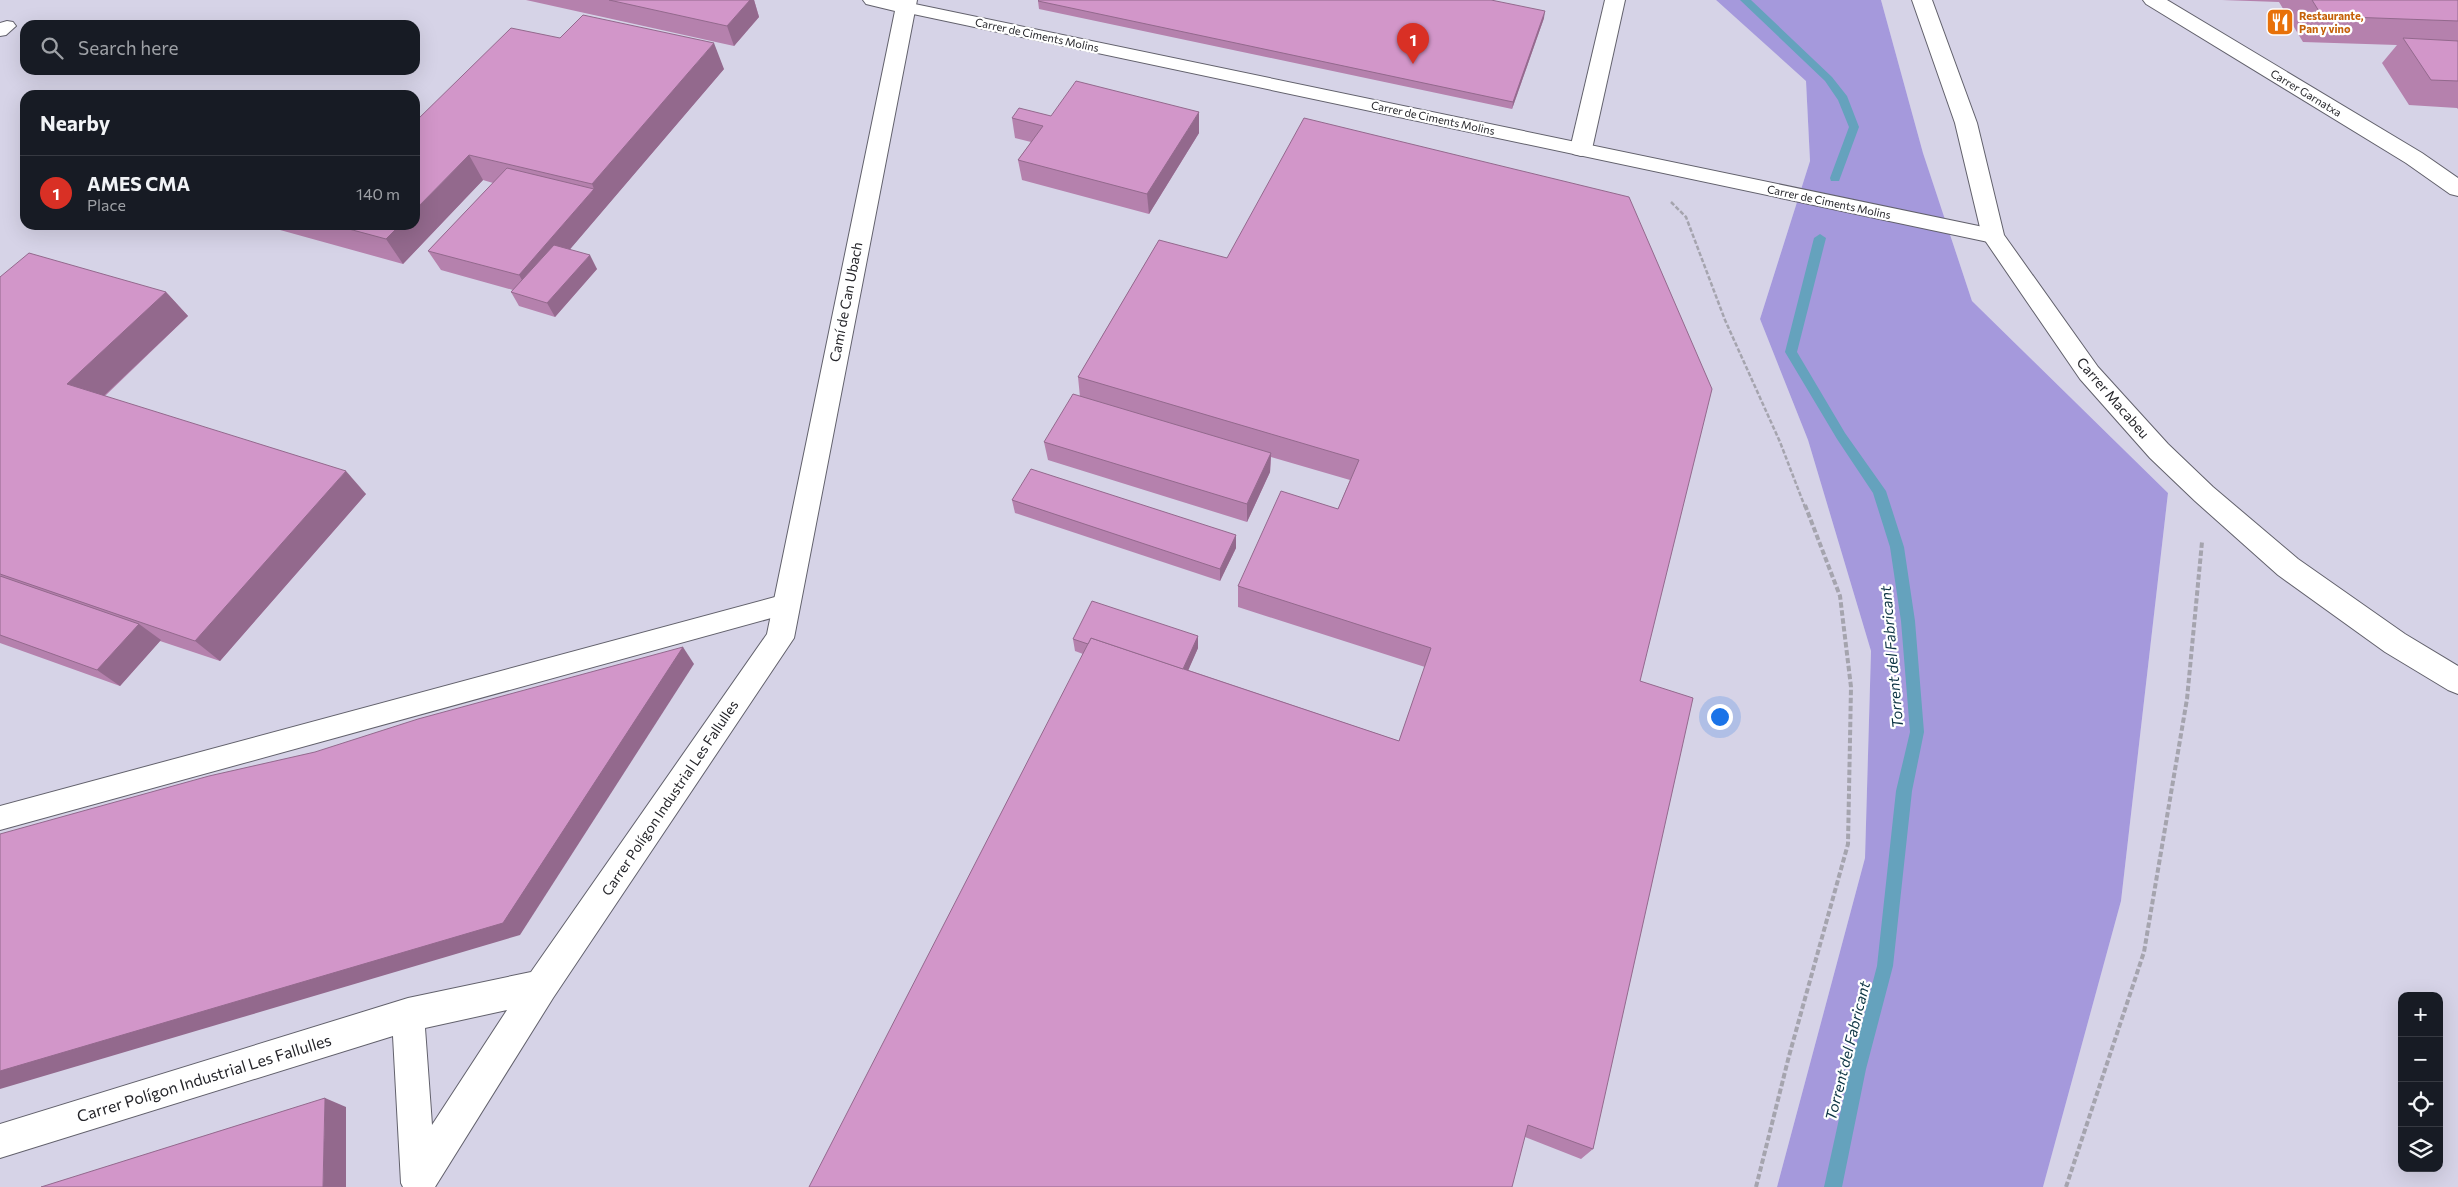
<!DOCTYPE html>
<meta charset="utf-8">
<style>
:root{--surface:#171b24;--page:#242831;--text:#f1f3f6;--muted:#9ea1a6;--line:#363941;--accent:#d93025}
body{margin:0;font-family:Commissioner,sans-serif;background:var(--page);color:var(--text)}
.controls{position:absolute;right:15px;bottom:15px;display:grid;overflow:hidden;border-radius:10px;box-shadow:0 5px 20px #0002}
.controls button{width:45px;height:45px;display:grid;place-items:center;padding:0;border:0;border-bottom:1px solid var(--line);background:var(--surface);color:var(--text);font:25px sans-serif}
.you{position:absolute;left:1719px;top:716px;width:18px;height:18px;margin:-12px;border:4px solid #fff;border-radius:50%;background:#1a73e8;box-shadow:0 0 0 8px #1a73e833}
.badge{display:grid;place-items:center;width:32px;height:32px;border-radius:50%;background:var(--accent);color:#fff;font-size:16px;font-weight:700}
.pin{position:absolute;translate:-50% -41px;filter:drop-shadow(0 1px 2px #0008)}
.pin::after{content:'';position:absolute;top:26px;width:18px;height:15px;background:inherit;clip-path:polygon(0 0,100% 0,50% 100%)}
.list{margin:0;padding:0;list-style:none}
h2{display:flex;justify-content:space-between;align-items:center;height:65px;margin:0;padding:0 20px;font-size:21px}
h2 small{font-size:16px;font-weight:400;color:var(--muted)}
.list li{display:grid;grid-template-columns:32px 1fr auto;gap:15px;align-items:center;box-sizing:border-box;height:75px;padding:0 20px;border-top:1px solid var(--line)}
.list b{display:block;font-size:19px;white-space:nowrap}
.list p{margin:0;font-size:16px;white-space:nowrap;color:var(--muted)}
.list em{font-size:16px;font-style:normal;color:var(--muted)}
.icon{flex:none;width:28px;height:28px;fill:none;stroke:currentColor;stroke-width:2;stroke-linecap:round;stroke-linejoin:round}
.map{position:relative;flex:none;width:2458px;height:1187px;overflow:hidden}
.search{position:absolute;background:var(--surface);box-shadow:0 5px 20px #0002;left:20px;top:20px;width:400px;height:55px;display:flex;align-items:center;gap:12px;box-sizing:border-box;padding:0 18px;border-radius:15px;color:var(--muted);font-size:19px}
.panel{position:absolute;background:var(--surface);box-shadow:0 5px 20px #0002;left:20px;top:90px;width:400px;height:140px;border-radius:15px}
.map>svg:first-child{display:block}
</style>
<div class="map">
<svg width="2458" height="1187" viewBox="0 0 2458 1187">
<rect width="100%" height="100%" fill="#e3e1ee"/>
<g fill="#d6d3e7" fill-rule="evenodd">
<path d="M0 0H1716L1806 80 1810 161 1760 319 1808 440 1871 651 1865 858 1777 1187H0ZM25 25H415V70H25ZM25 95H415V225H25Z"/>
<path d="M1881 0H2458V1187H2043L2121 901 2168 493 1972 301 1923 153ZM2402 996H2439V1168H2402Z"/>
</g>
<polygon fill="#a599dc" points="1716,0 1881,0 1923,153 1972,301 2168,493 2121,901 2043,1187 1777,1187 1865,858 1871,651 1808,440 1760,319 1810,161 1806,81"/>
<g fill="none" stroke-linecap="round" stroke-linejoin="round">
<g fill="#65a2bd" fill-rule="evenodd">
<polygon points="1740,0 1751,0 1832,77 1847,96 1859,127 1839,181 1831,181 1830,178 1849,127 1838,100 1825,81"/>
<polygon points="1820,234 1826,238 1797,352 1845,433 1886,491 1904,547 1915,621 1924,732 1912,791 1893,966 1866,1069 1842,1187 1824,1187 1850,1069 1877,966 1896,791 1910,732 1901,621 1890,547 1873,493 1837,439 1785,352 1814,238"/>
</g>
<g stroke="#62616c" stroke-width="2">
<g id="lane">
<polygon points="905,2 1993,229 2000,231 2003,236 2000,241 1993,243 899,11 897,7 899,3"/>
<polygon points="7,21 13,22 16,26 6,35 0,36 0,23"/>
<polygon points="786,594 794,597 798,604 794,611 786,614 0,830 0,806"/>
</g>
</g>
<g stroke="#62616c" stroke-width="2">
<g id="street">
<path d="M863 0H917L794 638 553 998 435 1187H403L401 1183 393 1036 0 1158V1124L408 998 531 972 767 634 895 11 866 4ZM507 1010 432 1125 425 1028Z"/>
<polygon points="1605,0 1625,0 1592,149 1589,154 1581,156 1573,154 1570,149"/>
<polygon points="1912,0 1932,0 1977,123 2004,235 2098,367 2168,444 2213,487 2298,559 2405,634 2458,666 2458,694 2448,690 2385,652 2278,575 2195,501 2150,458 2080,379 1982,236 1955,123"/>
<polygon points="2143,0 2167,0 2422,153 2458,178 2458,196 2450,194 2406,163 2146,4"/>
</g>
</g>
<polyline stroke="#a5a4ae" stroke-width="2.5" stroke-dasharray="4.5 2" stroke-linecap="butt" points="1671,202 1686,217 1725,320 1780,442 1805,507"/>
<g stroke="#a5a4ae" stroke-width="4" stroke-dasharray="5.5 2.5" stroke-linecap="butt">
<polyline points="1756,1187 1789,1056 1848,844 1851,687 1840,596 1805,505"/>
<polyline points="2066,1187 2144,952 2187,699 2202,542"/>
</g>
<use href="#lane" fill="#fff" fill-rule="evenodd"/>
<use href="#street" fill="#fff" fill-rule="evenodd"/>
</g>
<g fill="#b581ad">
<polygon points="526,0 754,0 759,17 734,46"/>
<polygon points="2222,0 2458,0 2458,109 2457,108 2409,105 2382,63 2397,45 2303,42 2279,2"/>
<polygon points="1038,1 1544,18 1512,109 1039,9"/>
<polygon points="560,38 724,69 569,250 597,269 555,317 519,306 511,292 513,290 441,270 428,251 493,183 483,180 403,264 262,225 415,225"/>
<polygon points="1051,116 1199,133 1149,214 1022,180 1018,160 1031,142 1015,138 1012,118"/>
<polygon points="1159,240 1640,681 1593,1149 1581,1159 1525,1137 1083,654 1075,651 1073,639 1198,636 1198,648 1188,670 1399,741 1425,667 1238,607 1238,586 1338,509 1350,480 1271,457 1270,472 1247,522 1048,460 1044,442 1080,397 1078,377"/>
<polygon points="0,277 166,292 188,316 105,396 366,494 220,661 160,641 120,686 0,643"/>
<polygon points="1012,500 1236,535 1236,548 1220,581 1015,513"/>
</g>
<g fill="#93698d">
<polygon points="750,0 754,0 759,17 734,46 727,26"/>
<polygon points="1545,11 1544,18 1512,109 1513,102"/>
<polygon points="714,43 724,69 531,295 519,275 594,189 592,184"/>
<polygon points="1199,112 1199,133 1149,214 1147,194"/>
<polygon points="469,155 483,180 403,264 386,239 400,225 415,225 415,210"/>
<polygon points="590,255 597,269 555,317 547,303"/>
<polygon points="166,292 188,316 92,407 67,384"/>
<polygon points="1271,453 1270,472 1247,522 1247,504"/>
<polygon points="346,471 366,494 220,661 195,641"/>
<polygon points="1236,535 1236,548 1220,581 1220,569"/>
<polygon points="139,624 161,640 120,686 97,670"/>
<polygon points="1198,636 1198,648 1181,687 1180,676"/>
<polygon points="683,647 694,664 520,935 0,1089 0,1071"/>
<polygon points="325,1098 346,1107 346,1187 323,1187"/>
</g>
<g fill="#d296c9" stroke="#93698d">
<polygon points="609,0 750,0 727,26"/>
<polygon points="1039,0 1491,0 1545,11 1513,102 1038,1"/>
<polygon points="2312,0 2458,0 2458,21 2322,16"/>
<polygon points="583,15 714,43 592,184 469,155 415,210 415,122 511,28 560,38"/>
<polygon points="2403,38 2458,41 2458,81 2431,80"/>
<polygon points="1076,81 1199,112 1147,194 1018,160 1043,126 1012,118 1019,108 1051,116"/>
<polygon points="1304,118 1629,197 1712,389 1640,681 1693,698 1593,1149 1528,1125 1512,1187 809,1187 1091,638 1399,741 1431,648 1238,586 1281,491 1338,509 1359,460 1078,377 1159,240 1227,258"/>
<polygon points="507,168 594,189 519,275 428,251"/>
<polygon points="334,225 400,225 386,239"/>
<polygon points="554,245 590,255 547,303 511,292"/>
<polygon points="29,253 166,292 67,384 346,471 195,641 0,574 0,277"/>
<polygon points="1073,394 1271,453 1247,504 1044,442"/>
<polygon points="1031,469 1236,535 1220,569 1012,500"/>
<polygon points="0,576 139,624 97,670 0,635"/>
<polygon points="1092,601 1198,636 1183,669 1091,638 1088,644 1073,639"/>
<polygon points="683,647 503,923 0,1071 0,834 209,776 315,752 418,719"/>
<polygon points="325,1098 323,1187 41,1187"/>
</g>
<defs>
<g id="restaurant-square" transform="scale(1.4375)"><rect x="-9" y="-9" width="18" height="18" rx="4" fill="#e8710a" stroke="#fff"/><path d="M-5-6h1v4h1v-4h1v4h1v-4h1v5L-1.5 .5V6h-2V.5L-5-1ZM5-6V6H3V1.5H1.5Q1.5-4 5-6Z" fill="#fff"/></g>
</defs>
<g fill-rule="evenodd">
<use href="#restaurant-square" x="2280" y="22"/>
</g>
<g text-anchor="middle" stroke-width="4.5" stroke-linejoin="round" paint-order="stroke">
<g font-size="11" font-weight="bold" fill="#c56008" stroke="#fff" text-anchor="start">
<text x="2299" y="20">Restaurante,<tspan x="2299" dy="13">Pan y vino</tspan></text>
</g>
<g font-size="11" fill="#25252a" stroke="#fff">
<text transform="translate(1037 35) rotate(12)" y="4">Carrer de Ciments Molins</text>
<text transform="translate(2306 93) rotate(31)" y="4">Carrer Garnatxa</text>
<text transform="translate(1433 118) rotate(12)" y="4">Carrer de Ciments Molins</text>
<text transform="translate(1829 202) rotate(12)" y="4">Carrer de Ciments Molins</text>
</g>
<g font-size="14" fill="#25252a" stroke="#fff">
<text transform="translate(846 302) rotate(-79)" y="5">Camí de Can Ubach</text>
<text transform="translate(2113 398) rotate(49)" y="5">Carrer Macabeu</text>
<text transform="translate(670 798) rotate(-56)" y="5">Carrer Polígon Industrial Les Fallulles</text>
</g>
<g font-size="15" font-style="italic" fill="#0c3443" stroke="#fff">
<text transform="translate(1892 657) rotate(-95)" y="5">Torrent del Fabricant</text>
<text transform="translate(1848 1051) rotate(-76)" y="5">Torrent del Fabricant</text>
</g>
<g font-size="16" fill="#25252a" stroke="#fff">
<text transform="translate(204 1078) rotate(-17)" y="6">Carrer Polígon Industrial Les Fallulles</text>
</g>
</g>
</svg>
<div class="controls">
<button>+</button>
<button>−</button>
<button><svg class="icon" aria-label="locate" viewBox="0 0 24 24"><circle cx="12" cy="12" r="6"/><path d="M12 2v4M12 18v4M2 12h4M18 12h4"/></svg></button>
<button><svg class="icon" aria-label="layers" viewBox="0 0 24 24"><path d="M12 4l9 5-9 5-9-5zM3 14l9 5 9-5"/></svg></button>
</div>
<div class="you"></div>
<div class="pin badge" style="left:1413px;top:64px">1</div>
<div class="search"><svg class="icon" aria-label="search" viewBox="0 0 24 24"><circle cx="10" cy="10" r="6"/><path d="M15 15l6 6"/></svg>Search here</div>
<section class="panel">
<h2>Nearby<small></small></h2>
<ul class="list">
<li><span class="badge">1</span><div><b>AMES CMA</b><p>Place</p></div><em>140 m</em></li>
</ul>
</section>
</div>
